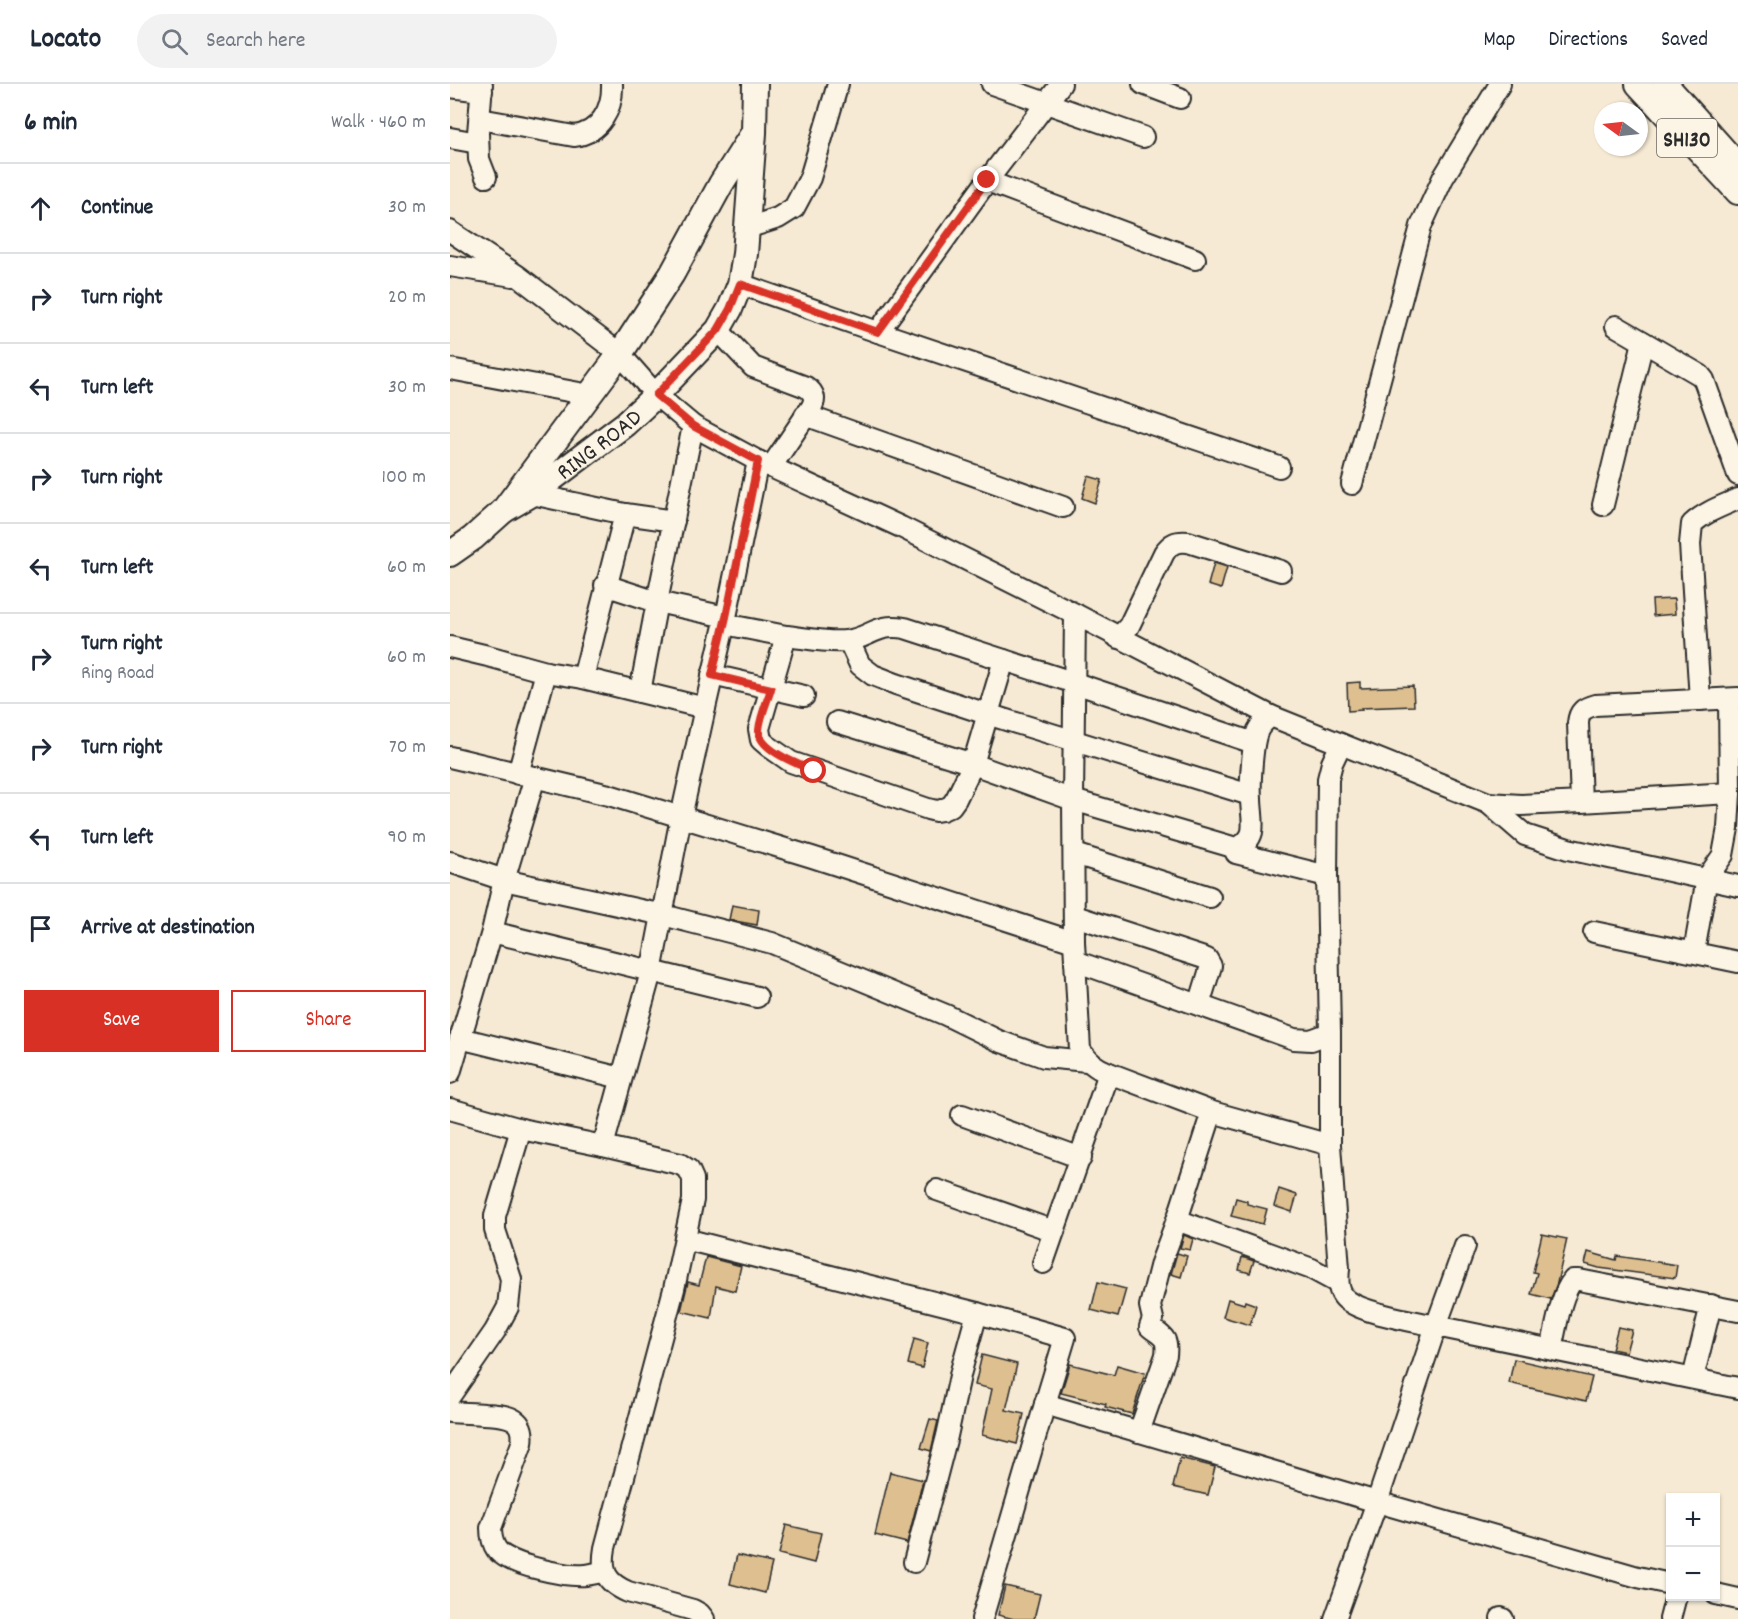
<!DOCTYPE html>
<meta charset="utf-8">
<style>
:root{--surface:#fff;--page:#f2f2f3;--text:#1f2937;--muted:#747a83;--line:#e0e1e3;--accent:#d93025}
body{margin:0;font-family:Dekko,sans-serif;background:var(--page);color:var(--text)}
.controls{position:absolute;right:18px;bottom:18px;display:grid;overflow:hidden;border-radius:0px;box-shadow:0 2px 4px #0004}
.controls button{width:54px;height:54px;display:grid;place-items:center;padding:0;border:0;border-bottom:2px solid var(--line);background:var(--surface);color:var(--text);font:30px sans-serif}
.compass{position:absolute;left:1144px;top:18px;width:54px;height:54px;border-radius:50%;background:var(--surface);box-shadow:0 2px 4px #0004;rotate:285deg}
.stop{position:absolute;width:18px;height:18px;margin:-14px;border:4px solid #d93025;border-radius:50%;background:#fff}
.stop.end{background:#d93025;border-color:#fff;box-shadow:0 2px 6px #0008}
.list{margin:0;padding:0;list-style:none}
h2{display:flex;justify-content:space-between;align-items:center;height:78px;margin:0;padding:0 24px;font-size:26px}
h2 small{font-size:20px;font-weight:400;color:var(--muted)}
.list li{display:grid;grid-template-columns:39px 1fr auto;gap:18px;align-items:center;box-sizing:border-box;height:90px;padding:0 24px;border-top:2px solid var(--line)}
.list b{display:block;font-size:22px;white-space:nowrap}
.list p{margin:0;font-size:20px;white-space:nowrap;color:var(--muted)}
.list em{font-size:20px;font-style:normal;color:var(--muted)}
.actions{display:flex;gap:12px;padding:18px 24px}
.actions a{flex:1;padding:14px 0;border:2px solid var(--accent);border-radius:0px;text-align:center;font-size:21px;color:var(--accent)}
.actions .main{background:var(--accent);color:#fff}
.icon{flex:none;width:33px;height:33px;fill:none;stroke:currentColor;stroke-width:2;stroke-linecap:round;stroke-linejoin:round}
.map{position:relative;flex:none;width:1288px;height:1535px;overflow:hidden}
header{display:flex;align-items:center;gap:36px;box-sizing:border-box;height:84px;padding:0 30px;background:var(--surface);border-bottom:2px solid var(--line)}
header strong{font-size:28px}
nav{display:flex;gap:33px;margin-inline-start:auto;font-size:21px}
.search{width:420px;height:54px;background:var(--page);display:flex;align-items:center;gap:15px;box-sizing:border-box;padding:0 21px;border-radius:33px;color:var(--muted);font-size:22px}
main{display:flex}
aside{flex:1;background:var(--surface)}
.map>svg:first-child{display:block}
</style>
<header>
<strong>Locato</strong>
<div class="search"><svg class="icon" aria-label="search" viewBox="0 0 24 24"><circle cx="10" cy="10" r="6"/><path d="M15 15l6 6"/></svg>Search here</div>
<nav><a>Map</a><a>Directions</a><a>Saved</a></nav>
</header>
<main>
<aside>
<h2>6 min<small>Walk · 460 m</small></h2>
<ul class="list">
<li><svg class="icon" aria-label="ahead" viewBox="0 0 24 24"><path d="M12 20V5M6 11l6-6 6 6"/></svg><div><b>Continue</b></div><em>30 m</em></li>
<li><svg class="icon" aria-label="right" viewBox="0 0 24 24"><path d="M7 20v-9h11M14 6l5 5-5 5"/></svg><div><b>Turn right</b></div><em>20 m</em></li>
<li><svg class="icon" aria-label="left" viewBox="0 0 24 24"><path d="M17 20v-9H6M10 6l-5 5 5 5"/></svg><div><b>Turn left</b></div><em>30 m</em></li>
<li><svg class="icon" aria-label="right" viewBox="0 0 24 24"><path d="M7 20v-9h11M14 6l5 5-5 5"/></svg><div><b>Turn right</b></div><em>100 m</em></li>
<li><svg class="icon" aria-label="left" viewBox="0 0 24 24"><path d="M17 20v-9H6M10 6l-5 5 5 5"/></svg><div><b>Turn left</b></div><em>60 m</em></li>
<li><svg class="icon" aria-label="right" viewBox="0 0 24 24"><path d="M7 20v-9h11M14 6l5 5-5 5"/></svg><div><b>Turn right</b><p>Ring Road</p></div><em>60 m</em></li>
<li><svg class="icon" aria-label="right" viewBox="0 0 24 24"><path d="M7 20v-9h11M14 6l5 5-5 5"/></svg><div><b>Turn right</b></div><em>70 m</em></li>
<li><svg class="icon" aria-label="left" viewBox="0 0 24 24"><path d="M17 20v-9H6M10 6l-5 5 5 5"/></svg><div><b>Turn left</b></div><em>90 m</em></li>
<li><svg class="icon" aria-label="arrive" viewBox="0 0 24 24"><path d="M6 21V4h12l-3 4 3 4H6"/></svg><div><b>Arrive at destination</b></div></li>
</ul>
<div class="actions"><a class="main">Save</a><a>Share</a></div>
</aside>
<div class="map">
<svg width="1288" height="1535" viewBox="0 0 1288 1535">
<rect width="100%" height="100%" fill="#f6ead4"/>
<filter id="ink" filterUnits="userSpaceOnUse"><feTurbulence type="fractalNoise" baseFrequency=".0167" numOctaves="2"/><feDisplacementMap in="SourceGraphic" scale="12" xChannelSelector="R" yChannelSelector="G"/><feConvolveMatrix kernelMatrix="1 2 1 2 8 2 1 2 1" color-interpolation-filters="sRGB"/></filter>
<g filter="url(#ink)">
<g fill="#ddbf90" stroke="#2b2b2b" stroke-width="1.5">
<polygon points="638,392 652,396 645,419 632,414"/>
<polygon points="764,479 777,483 771,505 758,501"/>
<polygon points="1224,515 1225,530 1203,532 1202,516"/>
<polygon points="910,598 910,604 963,602 964,622 911,624 912,626 898,627 897,599"/>
<polygon points="282,821 309,826 307,841 279,836"/>
<polygon points="829,1105 847,1111 842,1128 824,1122"/>
<polygon points="786,1114 797,1117 797,1120 817,1125 813,1140 781,1132"/>
<polygon points="1092,1150 1117,1155 1107,1199 1101,1215 1081,1210 1087,1189 1083,1188"/>
<polygon points="734,1151 743,1155 740,1166 730,1164"/>
<polygon points="1138,1168 1166,1176 1167,1172 1227,1181 1225,1194 1149,1184 1135,1180"/>
<polygon points="727,1169 737,1172 731,1193 721,1190"/>
<polygon points="256,1173 291,1182 285,1207 266,1202 261,1234 231,1227 238,1198 249,1201"/>
<polygon points="792,1173 804,1177 800,1189 789,1186"/>
<polygon points="648,1198 676,1205 668,1233 641,1226"/>
<polygon points="778,1215 794,1220 795,1217 806,1221 800,1241 773,1233"/>
<polygon points="1168,1243 1182,1246 1176,1268 1162,1265"/>
<polygon points="464,1255 478,1259 472,1284 458,1280"/>
<polygon points="532,1271 567,1280 556,1326 574,1330 567,1360 532,1351 542,1305 525,1301"/>
<polygon points="1064,1275 1142,1293 1136,1317 1059,1299"/>
<polygon points="620,1280 664,1291 667,1281 695,1289 682,1330 655,1323 656,1320 611,1309"/>
<polygon points="480,1335 488,1337 481,1367 471,1364"/>
<polygon points="730,1374 765,1383 758,1411 723,1403"/>
<polygon points="440,1388 473,1396 457,1459 425,1451"/>
<polygon points="336,1441 371,1449 364,1479 329,1470"/>
<polygon points="287,1471 322,1479 315,1509 280,1500"/>
<polygon points="555,1502 590,1510 584,1535 564,1535 548,1531"/>
</g>
<g fill="none" stroke-linecap="round" stroke-linejoin="round">
<g stroke="#2b2b2b" stroke-width="24">
<g id="minor">
<polyline points="32,0 28,49 29,75 36,93"/>
<polyline points="542,0 693,53"/>
<polyline points="693,0 730,14"/>
<polyline points="0,3 32,7"/>
<path d="M30 35 124 52C150 49 163 25 162 0"/>
<polyline points="0,54 28,59"/>
<polyline points="537,97 745,175"/>
<polyline points="297,144 328,134 344,124 360,94 388,0"/>
<path d="M0 147 68 192 170 270 206 311 243 342 308 377 451 443 625 530 821 632 1038 719 1071 721 1131 718 1128 639C1129 627 1134 624 1145 621L1288 614"/>
<polyline points="0,182 63,192"/>
<polyline points="290,200 428,248 537,97 611,0"/>
<polyline points="1166,242 1250,291 1254,296 1288,391"/>
<path d="M268 246 303 283 356 303C365 309 366 316 361 324L321 383"/>
<polyline points="428,248 829,383"/>
<polyline points="0,285 140,311"/>
<polyline points="355,331 613,423"/>
<polyline points="902,400 971,142 993,94 1050,0"/>
<polyline points="82,410 175,430 224,437"/>
<polyline points="1153,421 1193,258"/>
<polyline points="155,501 207,518 276,533"/>
<path d="M625 530 623 716 624 858 630 966C638 977 645 984 659 989L762 1028 880 1061"/>
<polyline points="274,540 336,552 309,645 311,656 318,662 341,678 478,725 486,727 492,726 501,722 506,715 523,680 554,576"/>
<path d="M336 552C355 554 377 559 396 557 421 554 425 539 455 544L625 599 804 659"/>
<path d="M668 554 679 542 714 469C721 459 726 457 738 458L831 487"/>
<polyline points="399,557 410,581 423,591 446,600 537,630 800,711"/>
<polyline points="0,563 38,572 96,588 133,594 255,624 276,533 308,377"/>
<polyline points="262,591 354,612"/>
<polyline points="133,594 175,430"/>
<polyline points="190,608 207,518 243,342"/>
<path d="M1250 616 1240 460 1242 440C1255 428 1272 422 1288 415"/>
<path d="M387 638 523 680 623 716 786 764C794 761 800 756 802 748 804 738 801 725 801 715 800 700 802 659 808 646 811 640 816 636 821 632"/>
<polyline points="0,673 159,711 362,773 624,858"/>
<polyline points="68,690 96,588"/>
<polyline points="1131,718 1280,709"/>
<polyline points="1038,719 1075,751 1118,765 1288,802"/>
<polyline points="786,769 877,792"/>
<polyline points="625,770 760,813"/>
<polyline points="0,778 54,796 213,831 322,859 496,931 549,957 594,973 637,977"/>
<polyline points="625,832 757,875 761,882 749,921"/>
<polyline points="42,848 307,913"/>
<polyline points="1144,848 1288,878"/>
<polyline points="1244,868 1257,794 1273,771 1278,744 1280,709 1279,616"/>
<polyline points="625,877 844,955 861,956 880,949"/>
<polyline points="10,954 171,994"/>
<polyline points="0,989 42,848 54,796 85,693"/>
<polyline points="0,1025 71,1045 153,1062 201,888 231,733 255,624"/>
<polyline points="512,1031 631,1074"/>
<path d="M153 1062 230 1080 239 1086 243 1095V1116L224 1205 155 1464C151 1487 155 1498 178 1508L243 1526 250 1530 254 1535"/>
<polyline points="487,1106 604,1147"/>
<polyline points="727,1136 862,1185 888,1199"/>
<path d="M235 1155 527 1229 615 1254 595 1320 927 1418 986 1242C965 1237 905 1229 893 1212 887 1204 888 1194 889 1185L880 1061V949L877 792 878 695 882 679 891 660"/>
<polyline points="1015,1162 986,1242 1288,1304"/>
<polyline points="593,1179 659,989"/>
<path d="M1101 1265C1106 1246 1110 1211 1123 1196H1129L1288 1227"/>
<polyline points="1243,1294 1261,1221"/>
<polyline points="0,1312 45,1247 58,1223 61,1195 45,1146 45,1132 71,1045"/>
<path d="M0 1328C11 1329 23 1329 34 1330 55 1331 76 1332 72 1359L41 1444C41 1452 42 1459 47 1466 59 1481 116 1493 136 1491 142 1490 148 1489 154 1487"/>
<path d="M689 1348 716 1271C718 1253 713 1253 700 1243L703 1235 700 1222 711 1179 727 1136 762 1028"/>
<polyline points="464,1478 497,1352 511,1287 527,1229"/>
<polyline points="1266,1510 1288,1515"/>
<polyline points="1051,1534 1053,1535"/>
<polyline points="532,1535 595,1320"/>
<polyline points="885,1535 927,1418 1188,1493 1220,1500"/>
<polyline points="1220,1535 1226,1512"/>
</g>
</g>
<g stroke="#2b2b2b" stroke-width="28">
<g id="major">
<polyline points="1188,0 1288,108"/>
<polyline points="1215,0 1288,82"/>
<path id="s1" d="M53 427 82 410 175 340 206 311 268 246 280 225 290 200 295 170 304 49 305 0"/>
<polyline points="0,470 23,454 53,427 170,270 222,190 271,100 302,51"/>
</g>
</g>
<use href="#minor" stroke="#fcf5e5" stroke-width="20"/>
<use href="#major" stroke="#fcf5e5" stroke-width="24"/>
</g>
</g>
<g fill="none" stroke-linecap="round" stroke-linejoin="round" filter="url(#ink)">
<path stroke="#d93025" stroke-width="8" d="M364 687C350 681 308 666 309 646 310 633 317 618 321 605L262 591 276 533 308 377 243 342 206 311 268 246 280 225 290 200 428 248 537 96"/>
</g>
<g text-anchor="middle" stroke-width="4.5" stroke-linejoin="round" paint-order="stroke">
<rect fill="#fcf5e5" stroke="#6a6863" stroke-width="1.5" x="1207" y="35" width="60" height="38" rx="4.5"/>
<g font-size="22" font-weight="bold" fill="#2b2b2b">
<text x="1237" y="62">SH130</text>
</g>
<g font-size="24" fill="#2b2b2b" stroke="#fcf5e5">
<text dy="8" stroke="none"><textPath href="#s1" startOffset="117">RING ROAD</textPath></text>
</g>
</g>
</svg>
<div class="controls">
<button>+</button>
<button>−</button>
</div>
<svg class="compass" viewBox="-18 -18 36 36"><path d="M0-13l5 13h-10z" fill="#e53935"/><path d="M0 13l5-13h-10z" fill="#747a83"/></svg>
<div class="stop" style="left:364px;top:687px"></div>
<div class="stop end" style="left:537px;top:96px"></div>
</div>
</main>
